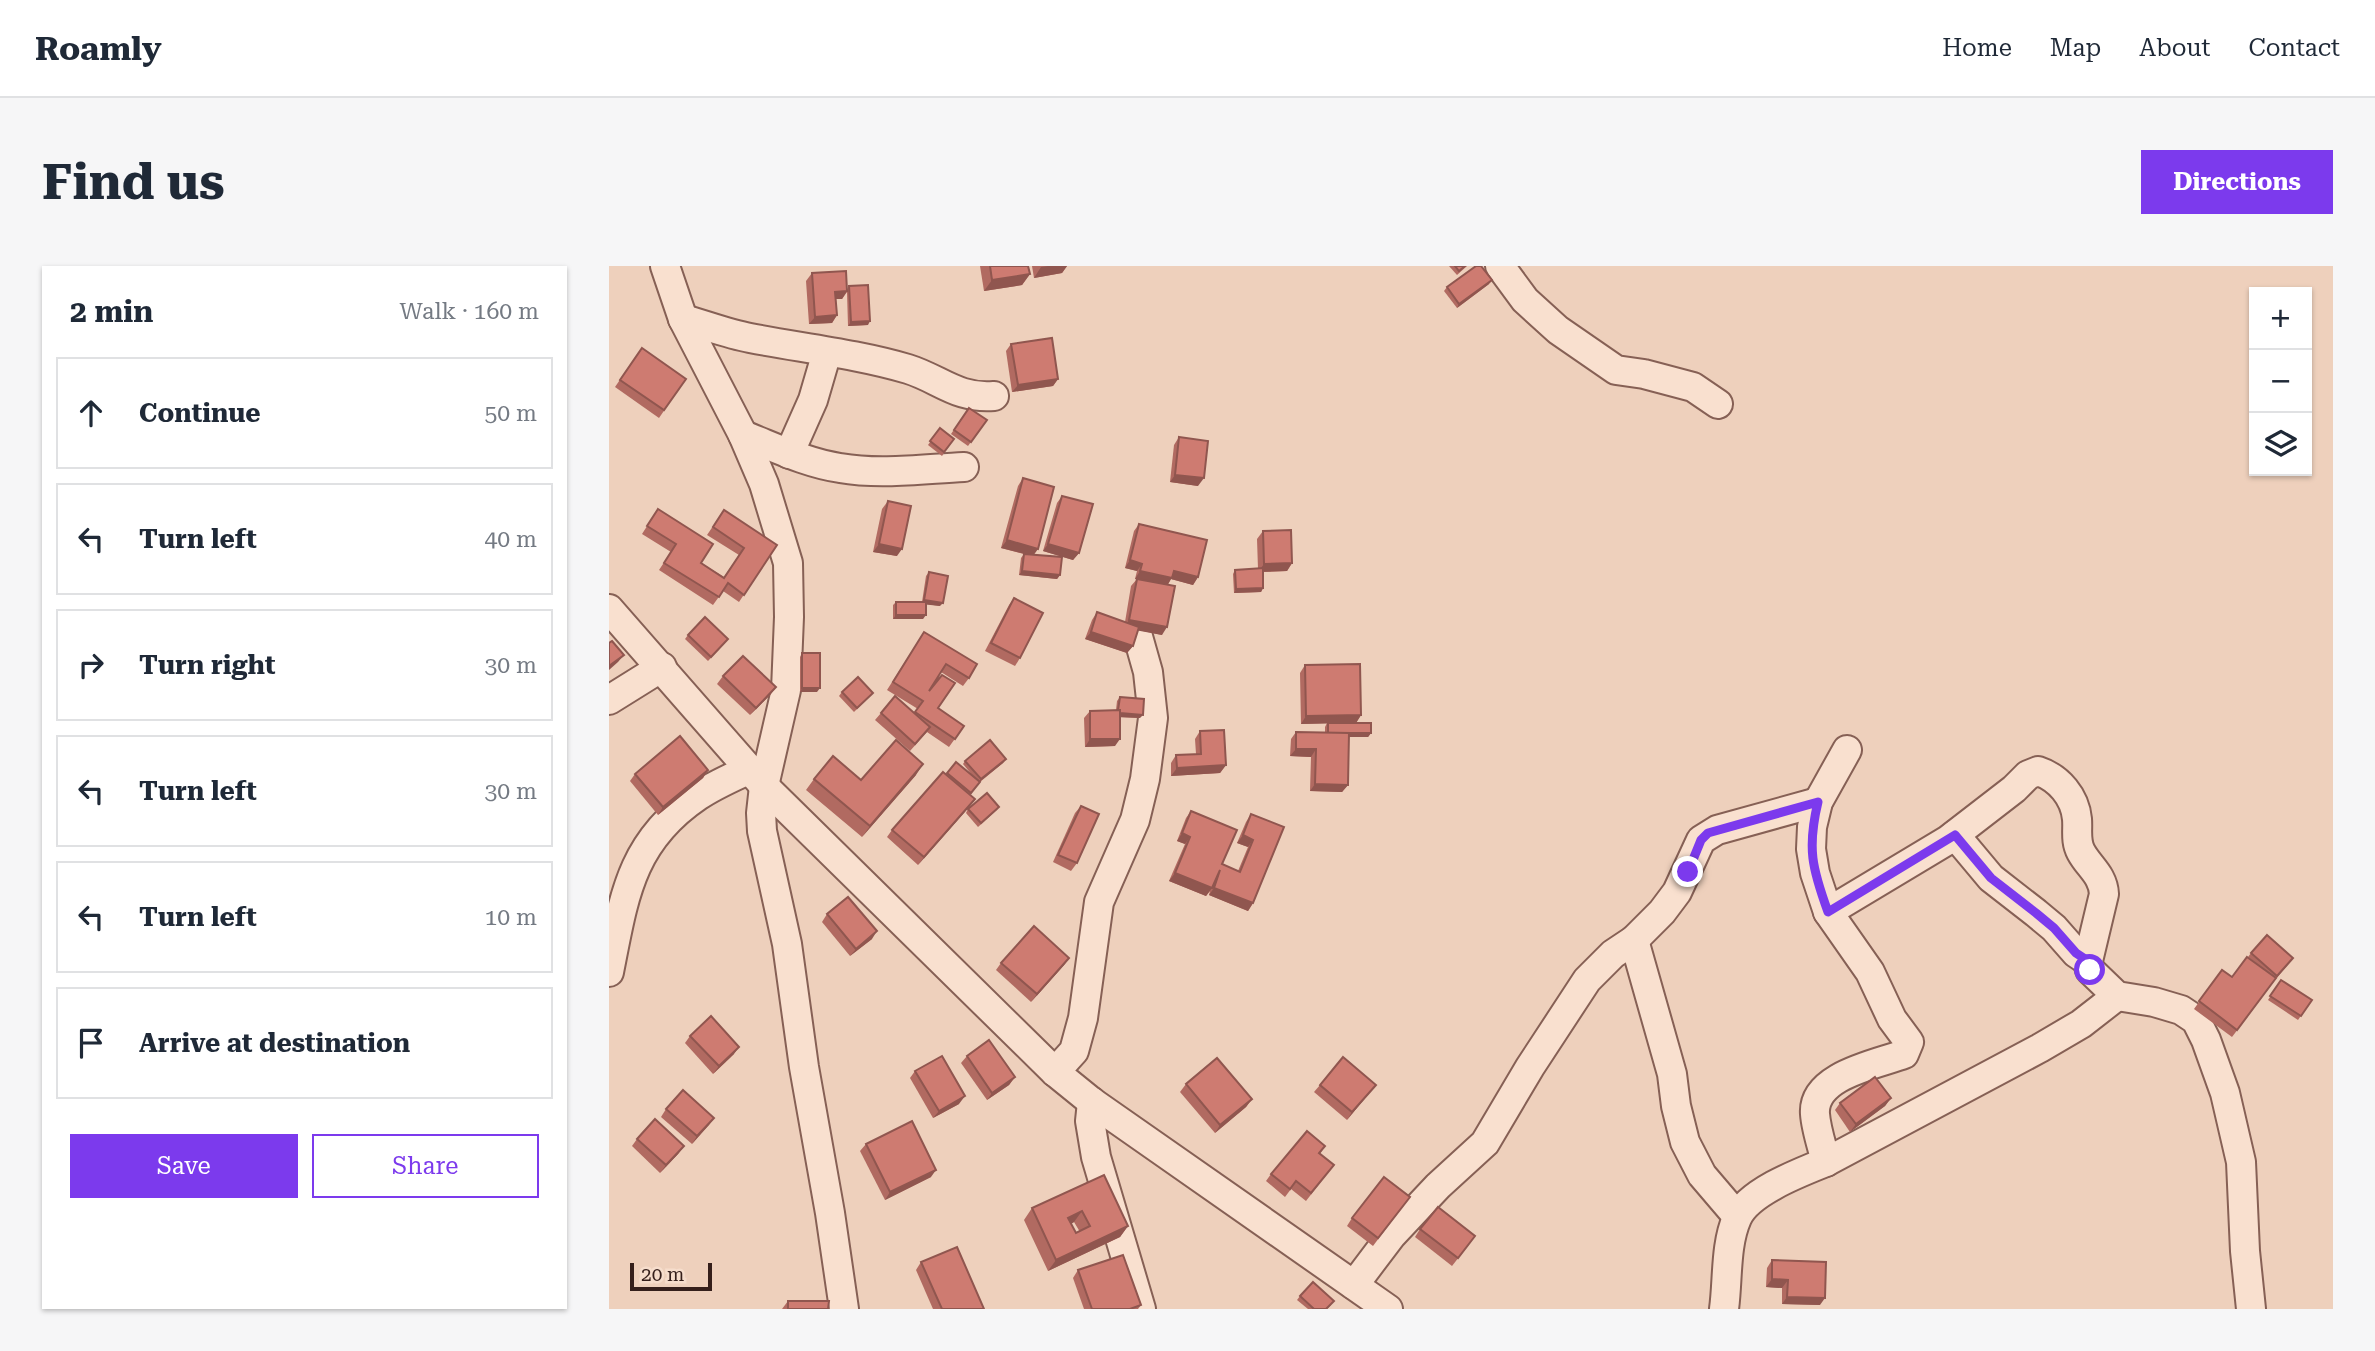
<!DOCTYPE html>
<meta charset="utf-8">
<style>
:root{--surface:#fff;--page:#f6f6f7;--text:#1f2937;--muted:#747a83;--line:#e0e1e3;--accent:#7c3aed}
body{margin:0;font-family:"Roboto Serif",serif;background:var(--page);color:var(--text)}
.controls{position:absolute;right:21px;top:21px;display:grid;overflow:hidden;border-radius:0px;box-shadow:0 2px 5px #0004}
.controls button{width:63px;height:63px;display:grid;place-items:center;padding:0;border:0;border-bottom:2px solid var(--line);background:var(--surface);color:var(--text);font:35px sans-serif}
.scale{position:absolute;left:21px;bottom:18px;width:82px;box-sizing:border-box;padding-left:7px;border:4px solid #351f1b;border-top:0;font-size:19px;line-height:24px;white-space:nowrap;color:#351f1b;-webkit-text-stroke:5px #f6ddcc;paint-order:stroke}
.stop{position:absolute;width:21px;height:21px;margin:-16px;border:5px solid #7c3aed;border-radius:50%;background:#fff}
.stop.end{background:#7c3aed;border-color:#fff;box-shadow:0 2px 7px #0008}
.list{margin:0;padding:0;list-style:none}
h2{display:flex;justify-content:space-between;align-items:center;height:91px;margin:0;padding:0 28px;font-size:30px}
h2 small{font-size:23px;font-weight:400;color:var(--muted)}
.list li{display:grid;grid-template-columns:46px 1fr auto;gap:21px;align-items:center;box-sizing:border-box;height:112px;margin:0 14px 14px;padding:0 14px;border:2px solid var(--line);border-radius:0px}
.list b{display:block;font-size:26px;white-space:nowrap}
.list em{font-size:23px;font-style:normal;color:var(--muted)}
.actions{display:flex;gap:14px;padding:21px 28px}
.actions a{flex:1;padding:16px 0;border:2px solid var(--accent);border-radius:0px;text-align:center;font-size:24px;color:var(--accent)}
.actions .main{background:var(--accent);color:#fff}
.icon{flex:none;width:38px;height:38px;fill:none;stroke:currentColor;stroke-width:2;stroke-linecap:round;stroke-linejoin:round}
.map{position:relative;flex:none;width:1724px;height:1043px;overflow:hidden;border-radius:0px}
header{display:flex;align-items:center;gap:42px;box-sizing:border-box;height:98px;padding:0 35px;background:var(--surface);border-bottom:2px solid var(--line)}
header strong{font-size:33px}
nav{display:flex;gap:38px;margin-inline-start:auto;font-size:24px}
.intro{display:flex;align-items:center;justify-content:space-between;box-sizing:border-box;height:168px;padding:0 42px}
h1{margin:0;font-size:49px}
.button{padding:18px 32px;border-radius:0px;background:var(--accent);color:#fff;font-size:24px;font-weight:700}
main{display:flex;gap:42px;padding:0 42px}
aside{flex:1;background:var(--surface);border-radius:0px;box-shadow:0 2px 5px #0004}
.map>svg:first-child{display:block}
</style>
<header>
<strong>Roamly</strong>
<nav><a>Home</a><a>Map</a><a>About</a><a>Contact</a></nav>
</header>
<div class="intro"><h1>Find us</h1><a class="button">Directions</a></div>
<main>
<aside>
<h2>2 min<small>Walk · 160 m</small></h2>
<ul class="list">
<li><svg class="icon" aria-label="ahead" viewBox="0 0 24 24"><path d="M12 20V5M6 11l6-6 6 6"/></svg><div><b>Continue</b></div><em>50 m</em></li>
<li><svg class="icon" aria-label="left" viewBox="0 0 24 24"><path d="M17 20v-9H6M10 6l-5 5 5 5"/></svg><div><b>Turn left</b></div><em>40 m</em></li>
<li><svg class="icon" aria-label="right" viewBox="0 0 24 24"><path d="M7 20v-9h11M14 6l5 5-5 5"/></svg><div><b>Turn right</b></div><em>30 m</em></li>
<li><svg class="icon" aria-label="left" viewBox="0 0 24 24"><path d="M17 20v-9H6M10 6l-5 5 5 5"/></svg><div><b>Turn left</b></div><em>30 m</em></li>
<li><svg class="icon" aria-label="left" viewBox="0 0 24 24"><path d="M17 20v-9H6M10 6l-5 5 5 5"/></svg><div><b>Turn left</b></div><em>10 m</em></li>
<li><svg class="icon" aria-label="arrive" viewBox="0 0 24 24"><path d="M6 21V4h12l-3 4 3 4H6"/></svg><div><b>Arrive at destination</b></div></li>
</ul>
<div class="actions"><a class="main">Save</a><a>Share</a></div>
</aside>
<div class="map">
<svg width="1724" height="1043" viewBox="0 0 1724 1043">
<rect width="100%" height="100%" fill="#eed0bc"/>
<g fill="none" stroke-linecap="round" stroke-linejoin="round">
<g stroke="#866055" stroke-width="32">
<g id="minor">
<polyline points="56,0 74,53 134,169 155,218 179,297 180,351 177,424 155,520 152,547 153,565 178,678 195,801 221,947 235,1043"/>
<polyline points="891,0 916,34 949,64 1007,104 1035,108 1084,121 1109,138"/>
<path d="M74 53C96 59 119 68 141 72 193 82 248 88 299 103 331 113 348 133 385 130"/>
<path d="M134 169C165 181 197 197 231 202 271 209 314 203 355 201"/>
<polyline points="180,188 204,134 218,86"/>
<polyline points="0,343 155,520 446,806 483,836 779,1043"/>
<polyline points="0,434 53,401"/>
<polyline points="1346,569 1382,612 1427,647 1445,662 1467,687 1479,695"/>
<path d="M1219 646 1339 574 1405 523 1419 509 1429 505C1450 512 1466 531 1468 553 1469 564 1466 575 1472 586 1480 601 1494 609 1495 628L1479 695 1481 704 1508 730 1545 736 1572 744 1587 754 1597 774 1616 827 1632 896 1636 985 1642 1043"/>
<polyline points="1025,674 1063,808 1067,840 1076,876 1093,909 1128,950"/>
<path d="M0 706C15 631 21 576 89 530 105 519 124 511 141 503"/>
<polyline points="446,806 465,785 474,752 490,636 526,554 536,513 544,452 539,406 528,367"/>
<polyline points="483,836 481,855 487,891 532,1043"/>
<path d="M1217 896C1213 880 1207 863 1206 848 1203 809 1269 798 1295 788L1300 776 1283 753 1261 706 1219 646 1206 607 1202 583 1203 561 1209 536 1238 484"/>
<polyline points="745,1019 782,970 829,920 876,877 921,801 978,714 1004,688 1025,674 1053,646 1068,626 1092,574 1108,564 1209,536"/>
<path d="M1115 1043C1119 1014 1116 979 1128 952 1139 926 1192 906 1217 896L1431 782 1472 758 1508 730"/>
</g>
</g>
<use href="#minor" stroke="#f9e0cf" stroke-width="28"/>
</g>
<g fill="#b16a61" fill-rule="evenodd">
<polygon points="371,0 419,0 421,8 413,19 375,25"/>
<polygon points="423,0 458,0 453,7 425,12"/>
<polygon points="840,0 858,0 848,9"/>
<polygon points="203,7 238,24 240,20 259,59 239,60 238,26 233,33 227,33 228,49 223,57 200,58 197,15"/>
<polygon points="880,18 848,42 835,25 838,21"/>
<polygon points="402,78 449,113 444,120 403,126 397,85"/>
<polygon points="33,82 77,113 50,152 6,121"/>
<polygon points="360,142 378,154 359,180 342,168"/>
<polygon points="331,162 345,173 333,190 319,179"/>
<polygon points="570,171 589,220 561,216 565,179"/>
<polygon points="414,212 425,289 451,309 448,313 410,309 412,292 415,288 392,282 409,220"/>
<polygon points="453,230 470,287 464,294 434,285 448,237"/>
<polygon points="279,235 288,290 264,286 273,243"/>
<polygon points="49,243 92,297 115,311 130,289 98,269 115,244 168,279 130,336 114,325 104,339 50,304 62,286 33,268"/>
<polygon points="530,258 589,311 584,319 562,313 559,318 553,369 529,364 524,380 518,387 476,373 483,354 488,346 516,356 522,320 528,313 526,313 528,305 516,302 525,265"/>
<polygon points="654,265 683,297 678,305 654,306 654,322 652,326 625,327 624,308 626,304 649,303 648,273"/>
<polygon points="320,306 331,340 317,338 314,353 284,353 284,339 287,336 313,336 317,310"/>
<polygon points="405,332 411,392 406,400 376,385 400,339"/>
<polygon points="315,366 360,412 354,420 332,406 320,425 329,442 355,460 340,481 318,466 301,485 266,454 272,447 305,448 309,443 278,424"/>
<polygon points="79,369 116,377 99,395 76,373"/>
<polygon points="193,387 208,426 191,426 191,391"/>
<polygon points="696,399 752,449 747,457 762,467 759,471 740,471 739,519 733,526 701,525 702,491 681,490 682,473 687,466 716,466 716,461 718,457 692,458 691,407"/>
<polygon points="114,410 167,421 161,429 141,449 108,418"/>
<polygon points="233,426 264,427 245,446 230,430"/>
<polygon points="511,431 531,452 511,451 506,480 476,481 475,452 481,445 507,444 508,435"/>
<polygon points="591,465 617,499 611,507 562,510 562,497 567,489 587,488 586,473"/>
<polygon points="397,493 394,497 371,516 361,529 366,533 360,541 309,599 278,571 283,564 337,508 347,496 363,509 354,498 356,495"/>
<polygon points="99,504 94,512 49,549 21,515 26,508"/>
<polygon points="307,509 253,571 197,524 205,513 252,514"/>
<polygon points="472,540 468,597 462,605 444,596 466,547"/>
<polygon points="390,541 388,544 369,561 357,547 359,543"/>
<polygon points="582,545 613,598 629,605 639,581 628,577 637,556 642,548 675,561 644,637 639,645 600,629 601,625 597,630 560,615 576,578 568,575 577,552"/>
<polygon points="218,648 263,673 241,690 213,656"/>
<polygon points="1642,687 1681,696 1666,714 1623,771 1585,743 1613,704 1623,711 1648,698 1639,691"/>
<polygon points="460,692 455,699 422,736 387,704 392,697"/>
<polygon points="1672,714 1703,734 1689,754 1659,734"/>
<polygon points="81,770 125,788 104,808 76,777"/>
<polygon points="358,790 406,811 400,819 378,834 352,797"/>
<polygon points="306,805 350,838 324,852 301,812"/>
<polygon points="577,818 643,833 637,841 606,867 571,826"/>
<polygon points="711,819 761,826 738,854 705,826"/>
<polygon points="1282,832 1276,840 1241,866 1226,844 1231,837"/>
<polygon points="57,843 105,852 83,878 52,851"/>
<polygon points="28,873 75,880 69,888 51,907 23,880"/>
<polygon points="257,878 322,911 276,934 251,885"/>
<polygon points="716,880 711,888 725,899 697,935 682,923 676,931 657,915 662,908"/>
<path d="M495 909 519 960 511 971 439 1005 415 954 423 942ZM465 956 471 966 467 967 462 958Z"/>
<polygon points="801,931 764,980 738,960 743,952"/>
<polygon points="811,963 861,977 843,1000 806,971"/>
<polygon points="1163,994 1211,1039 1173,1038 1173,1022 1157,1021 1158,1002"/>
<polygon points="312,996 375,1043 324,1043 307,1004"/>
<polygon points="469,1004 532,1039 529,1043 475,1043 464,1012"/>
<polygon points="691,1030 722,1039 718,1043 699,1043 688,1034"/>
<polygon points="179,1035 219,1043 173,1043"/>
</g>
<g fill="#90564f">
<polygon points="439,0 458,0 453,7 425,12 432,1"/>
<polygon points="421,8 413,19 375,25 383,14"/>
<polygon points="883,14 880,18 848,42 850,38"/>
<polygon points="238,25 233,33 221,33 226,26"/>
<polygon points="228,49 223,57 200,58 206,51"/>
<polygon points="261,55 259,59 239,60 242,56"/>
<polygon points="449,113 444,120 403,126 409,119"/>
<polygon points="566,209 595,212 589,220 561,216"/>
<polygon points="398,274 429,283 424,290 392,282"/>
<polygon points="270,278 293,283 288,290 264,286"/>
<polygon points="439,278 470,287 464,294 434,285"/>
<polygon points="521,294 533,298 528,305 516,302"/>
<polygon points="683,297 678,305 649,306 655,298"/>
<polygon points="413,305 451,309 448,313 410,309"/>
<polygon points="531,305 565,305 589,311 584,319 562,313 558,320 526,313"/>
<polygon points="654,322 652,326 625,327 627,323"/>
<polygon points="315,334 334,337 331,340 312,338"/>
<polygon points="287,349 317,349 314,353 284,353"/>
<polygon points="520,354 558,361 553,369 515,362"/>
<polygon points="482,366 524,380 518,387 476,373"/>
<polygon points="15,389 9,396 0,404 0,400"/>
<polygon points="167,421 161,429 141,449 147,442"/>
<polygon points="193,422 211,422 208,426 191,426"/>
<polygon points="509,447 534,449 531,452 507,451"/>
<polygon points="752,449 747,457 692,458 697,450"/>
<polygon points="719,467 762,467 759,471 716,471"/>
<polygon points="481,473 511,473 506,480 476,481"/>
<polygon points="687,483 707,483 702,491 681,490"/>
<polygon points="397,493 394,497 369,517 372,513"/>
<polygon points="314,498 307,509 253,571 261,560"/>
<polygon points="617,499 611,507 562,510 568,502"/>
<polygon points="99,504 94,512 49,549 54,541"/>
<polygon points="706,518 739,519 733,526 701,525"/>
<polygon points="366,533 360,541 309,599 315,591"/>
<polygon points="573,567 581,571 576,578 568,575"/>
<polygon points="634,569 644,574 639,581 628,577"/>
<polygon points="566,607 603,622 597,630 560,615"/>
<polygon points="605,622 644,637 639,645 600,629"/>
<polygon points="268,665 263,673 241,690 247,683"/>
<polygon points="460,692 455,699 422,736 428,728"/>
<polygon points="130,781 125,788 104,808 110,800"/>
<polygon points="406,811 400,819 378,834 383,827"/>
<polygon points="767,819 761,826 738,854 743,846"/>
<polygon points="356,830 350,838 324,852 330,845"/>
<polygon points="1282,832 1276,840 1241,866 1247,858"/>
<polygon points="643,833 637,841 606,867 611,859"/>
<polygon points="105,852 100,859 83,878 88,870"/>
<polygon points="75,880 69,888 51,907 57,899"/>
<polygon points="327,904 322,911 276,934 281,926"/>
<polygon points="473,945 465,956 451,964 459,952"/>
<polygon points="519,960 511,971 439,1005 447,994"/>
<polygon points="1163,1013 1179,1014 1173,1022 1157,1021"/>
<polygon points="1178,1031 1216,1032 1211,1039 1173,1038"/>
</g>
<g fill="#ce7b71" stroke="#90564f" stroke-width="2" fill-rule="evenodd">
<polygon points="381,0 419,0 421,8 383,14"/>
<polygon points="846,0 856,0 850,5"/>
<polygon points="867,0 872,0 883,14 850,38 838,21"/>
<polygon points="237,5 238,25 226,26 228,49 206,51 203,7"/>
<polygon points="259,19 261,55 242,56 240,20"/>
<polygon points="443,72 449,113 409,119 402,78"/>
<polygon points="33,82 77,113 55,144 11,114"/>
<polygon points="360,142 378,154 362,176 345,164"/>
<polygon points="331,162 345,173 335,186 321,175"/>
<polygon points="570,171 599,175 595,212 566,209"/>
<polygon points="414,212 445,221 429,283 398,274"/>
<polygon points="453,230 484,238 470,287 439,278"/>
<polygon points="279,235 302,240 293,283 270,278"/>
<polygon points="49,243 104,278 92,297 115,312 135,282 104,261 115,244 168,279 135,329 119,317 110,331 55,297 67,278 38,260"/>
<polygon points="530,258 598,274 589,311 565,305 563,312 531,305 533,298 521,294"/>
<polygon points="682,264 683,297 655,298 654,265"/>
<polygon points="415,288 453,291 451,309 413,305"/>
<polygon points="654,302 654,322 627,323 626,304"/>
<polygon points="320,306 339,310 334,337 315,334"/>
<polygon points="528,313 566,320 558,361 520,354"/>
<polygon points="405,332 434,347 411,392 382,377"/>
<rect x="287" y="336" width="30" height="13"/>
<polygon points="488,346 530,361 524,380 482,366"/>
<polygon points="96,351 119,373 102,391 79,369"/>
<polygon points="315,366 368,398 360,412 337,398 320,425 333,409 346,417 329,442 355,460 346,473 306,446 314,435 284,416"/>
<polygon points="3,375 15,389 0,400 0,377"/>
<rect x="193" y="387" width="18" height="35"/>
<polygon points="134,390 167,421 147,442 114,410"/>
<polygon points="751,398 752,449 697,450 696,399"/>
<polygon points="249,411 264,427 248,442 233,426"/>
<polygon points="286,430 321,461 306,478 272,447"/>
<polygon points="511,431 535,433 534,449 511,447 511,444 509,444"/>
<polygon points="511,444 511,473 481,473 481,445"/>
<rect x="719" y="457" width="43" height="10"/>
<polygon points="615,464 617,499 568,502 567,489 592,488 591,465"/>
<polygon points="687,466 740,467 739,519 706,518 707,483 687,483"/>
<polygon points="71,470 99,504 54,541 26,508"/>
<polygon points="287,474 314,498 261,560 205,513 224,490 252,514"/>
<polygon points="381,474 397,493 372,513 356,495"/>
<polygon points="347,496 371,516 362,527 338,507"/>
<polygon points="334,506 366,533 315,591 283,564"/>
<polygon points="378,527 390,541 372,557 359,543"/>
<polygon points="472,540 490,548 468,597 449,589"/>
<polygon points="582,545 628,564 613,598 631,606 644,574 634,569 642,548 675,561 644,637 605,622 611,604 603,622 566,607 581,571 573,567"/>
<polygon points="239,631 268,665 247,683 218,648"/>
<polygon points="425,660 460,692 428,728 392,697"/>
<polygon points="1658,669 1684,692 1668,710 1642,687"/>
<polygon points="1638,691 1667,712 1628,764 1590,735 1613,704 1623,711"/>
<polygon points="1672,714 1703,734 1692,750 1661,730"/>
<polygon points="102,750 130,781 110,800 81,770"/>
<polygon points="380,774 406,811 383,827 358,790"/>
<polygon points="333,790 356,830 330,845 306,805"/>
<polygon points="734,791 767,819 743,846 711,819"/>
<polygon points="608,792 643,833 611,859 577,818"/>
<polygon points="1266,811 1282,832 1247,858 1231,837"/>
<polygon points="74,824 105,852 88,870 57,843"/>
<polygon points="46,853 75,880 57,899 28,873"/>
<polygon points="303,855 327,904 281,926 257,878"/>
<polygon points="698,865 716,880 710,887 725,899 702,927 687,915 681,923 662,908"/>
<path d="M495 909 519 960 447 994 423 942ZM473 945 481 960 467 967 459 952Z"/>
<polygon points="775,911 801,931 769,972 743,952"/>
<polygon points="829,941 866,970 849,992 811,963"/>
<polygon points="348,981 375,1043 333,1043 312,996"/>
<polygon points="514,989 532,1039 521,1043 483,1043 469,1004"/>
<polygon points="1163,994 1217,996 1216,1032 1178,1031 1179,1014 1163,1013"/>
<polygon points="704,1016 725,1035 717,1043 705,1043 691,1030"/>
<polygon points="179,1035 220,1035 219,1043 179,1043"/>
</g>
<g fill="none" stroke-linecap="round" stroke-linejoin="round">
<path stroke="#7c3aed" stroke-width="9" d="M1079 606 1092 574 1099 567 1209 536C1198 582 1203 602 1219 646L1346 569 1382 612 1427 647 1445 662 1467 687 1479 695 1481 704"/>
</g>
</svg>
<div class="controls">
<button>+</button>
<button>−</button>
<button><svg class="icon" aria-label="layers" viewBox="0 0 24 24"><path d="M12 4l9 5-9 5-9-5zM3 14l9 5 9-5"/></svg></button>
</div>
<div class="scale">20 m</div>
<div class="stop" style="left:1481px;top:704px"></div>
<div class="stop end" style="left:1079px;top:606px"></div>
</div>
</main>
